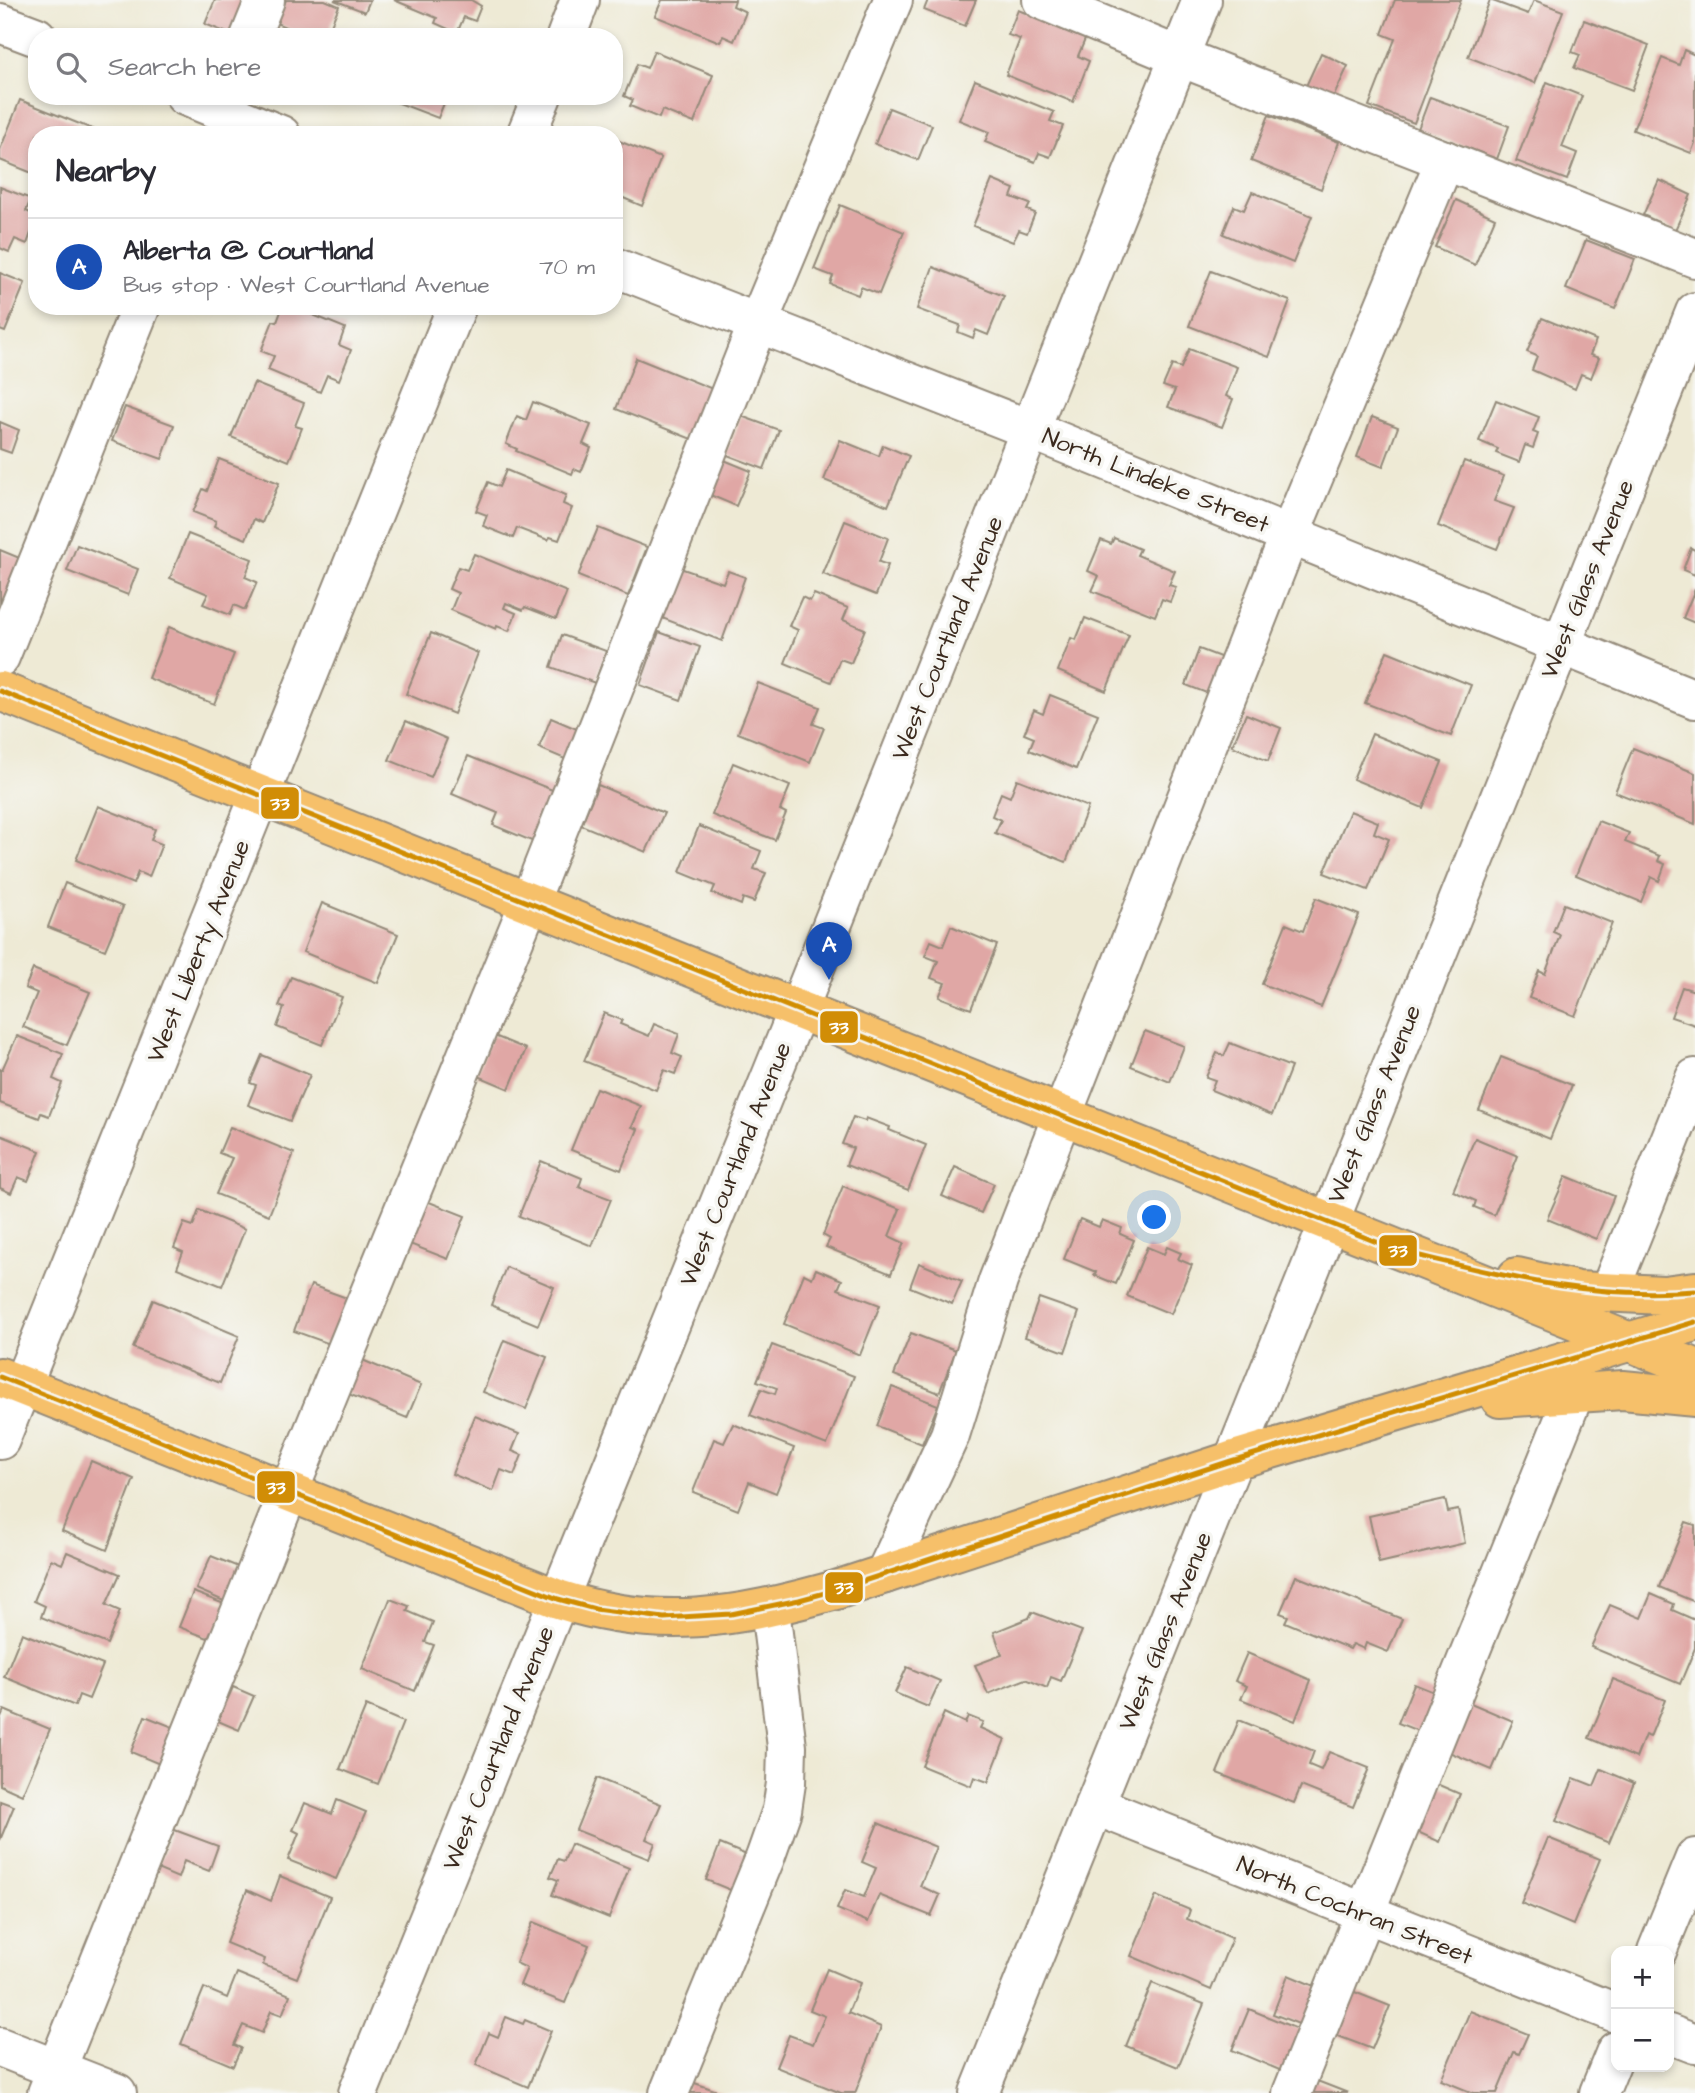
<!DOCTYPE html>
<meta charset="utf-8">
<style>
:root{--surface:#fff;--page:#f2f2f3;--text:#2b2b33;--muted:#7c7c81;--line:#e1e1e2;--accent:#0f766e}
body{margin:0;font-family:"Architects Daughter",sans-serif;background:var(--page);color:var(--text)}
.controls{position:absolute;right:21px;bottom:21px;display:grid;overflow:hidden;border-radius:14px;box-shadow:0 4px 10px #0003}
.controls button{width:63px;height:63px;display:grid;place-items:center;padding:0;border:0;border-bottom:2px solid var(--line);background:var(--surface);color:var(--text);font:35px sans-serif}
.you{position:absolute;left:1155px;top:1218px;width:24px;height:24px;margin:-18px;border:5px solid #fff;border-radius:50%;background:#1a73e8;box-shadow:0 0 0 10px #1a73e833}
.badge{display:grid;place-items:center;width:46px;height:46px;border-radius:50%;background:var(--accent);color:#fff;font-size:23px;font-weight:700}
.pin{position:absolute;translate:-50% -58px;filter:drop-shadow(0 2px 4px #0008)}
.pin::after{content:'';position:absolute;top:37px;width:24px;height:21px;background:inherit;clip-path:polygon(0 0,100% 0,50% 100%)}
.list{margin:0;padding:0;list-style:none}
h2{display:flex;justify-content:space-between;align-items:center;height:91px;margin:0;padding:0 28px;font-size:30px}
h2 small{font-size:23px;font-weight:400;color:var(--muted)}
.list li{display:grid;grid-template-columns:46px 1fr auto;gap:21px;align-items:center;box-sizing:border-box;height:98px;padding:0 28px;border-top:2px solid var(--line)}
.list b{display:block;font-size:26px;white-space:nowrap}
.list p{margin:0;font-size:23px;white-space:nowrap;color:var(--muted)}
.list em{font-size:23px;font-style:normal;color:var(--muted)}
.icon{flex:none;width:38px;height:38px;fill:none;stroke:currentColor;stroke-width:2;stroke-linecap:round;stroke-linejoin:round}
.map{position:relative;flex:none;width:1695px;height:2093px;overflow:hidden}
.search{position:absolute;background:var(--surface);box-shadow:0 4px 10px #0003;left:28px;top:28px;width:595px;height:77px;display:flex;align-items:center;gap:18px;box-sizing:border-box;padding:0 24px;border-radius:28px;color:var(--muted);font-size:26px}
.panel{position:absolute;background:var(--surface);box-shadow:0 4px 10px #0003;left:28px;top:126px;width:595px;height:189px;border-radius:28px}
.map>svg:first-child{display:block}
</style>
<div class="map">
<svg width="1695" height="2093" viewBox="0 0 1695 2093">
<rect width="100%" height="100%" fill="#f6f6f2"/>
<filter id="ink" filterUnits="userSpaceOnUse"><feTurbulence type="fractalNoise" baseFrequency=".0143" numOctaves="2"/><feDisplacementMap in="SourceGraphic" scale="14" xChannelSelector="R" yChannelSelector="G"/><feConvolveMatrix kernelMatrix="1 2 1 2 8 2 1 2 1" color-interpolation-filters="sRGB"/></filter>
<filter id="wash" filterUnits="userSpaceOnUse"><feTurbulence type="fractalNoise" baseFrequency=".00686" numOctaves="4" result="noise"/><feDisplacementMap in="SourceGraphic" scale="28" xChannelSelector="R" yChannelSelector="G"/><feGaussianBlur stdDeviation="1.57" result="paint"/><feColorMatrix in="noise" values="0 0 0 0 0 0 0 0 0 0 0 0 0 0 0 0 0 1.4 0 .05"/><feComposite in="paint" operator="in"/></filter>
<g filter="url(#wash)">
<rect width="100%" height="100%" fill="#eeead5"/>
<g id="blocks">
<g fill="#e0a7a5">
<polygon points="215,0 259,0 237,37 205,24"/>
<polygon points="286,0 325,0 339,6 326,37 309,37 276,23"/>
<polygon points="334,0 370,0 365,12"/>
<polygon points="394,0 471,0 481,6 475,21 464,17 457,33 435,23 437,18"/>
<polygon points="662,0 735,0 733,6 746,12 734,41 723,36 720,42 655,16"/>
<polygon points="928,0 976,0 965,26 924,10"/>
<polygon points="1395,0 1461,0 1414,123 1369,106 1395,39 1382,34"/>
<polygon points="1490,0 1528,14 1534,0 1563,11 1535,83 1468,57"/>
<polygon points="1018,10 1086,37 1078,56 1089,61 1073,102 1006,75 1020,39 1008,35"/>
<polygon points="1584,20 1649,45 1632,90 1574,68 1580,55 1572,52"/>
<polygon points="1684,50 1695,55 1695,143 1691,153 1633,130 1662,58 1679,65"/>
<polygon points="654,51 713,75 694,123 662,110 659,118 630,106 633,100 624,96 637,64 647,68"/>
<polygon points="1321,53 1348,66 1333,98 1306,86"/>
<polygon points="975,80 1054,112 1050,121 1063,126 1050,157 1039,153 1035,162 985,142 989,132 959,120"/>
<polygon points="1547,82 1582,96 1562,147 1577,153 1567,180 1516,161"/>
<polygon points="391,96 447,96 438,118 396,102 397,99"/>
<polygon points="1430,97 1509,126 1497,159 1418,129"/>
<polygon points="20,100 107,135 37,135 37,175 0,160 0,150"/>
<polygon points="889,108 932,125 918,160 875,144"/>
<polygon points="1269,115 1339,142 1321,189 1251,161"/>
<polygon points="614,139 661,158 642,206 614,194"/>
<polygon points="992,180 1014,189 1011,197 1030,204 1027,210 1035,213 1027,233 1019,230 1013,242 973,226"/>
<polygon points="1659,180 1691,195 1675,230 1643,215"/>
<polygon points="0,187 31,199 26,211 37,216 27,244 15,239 9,252 0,248"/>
<polygon points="1252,192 1312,216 1293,263 1223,234 1234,206 1244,210"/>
<polygon points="1456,200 1495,218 1475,265 1435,247"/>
<polygon points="840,205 904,232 879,294 861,287 858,295 830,284 833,276 814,269"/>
<polygon points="1586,240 1635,259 1615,309 1566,289"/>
<polygon points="933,267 1004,296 988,335 976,330 973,338 958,332 960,325 917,309"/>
<polygon points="1211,271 1290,301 1269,357 1189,326"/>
<polygon points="0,273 25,283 5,332 0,330"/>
<polygon points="283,306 291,306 345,328 339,345 351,350 339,380 327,375 320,392 268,370 274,356 261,351 273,321 277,322"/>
<polygon points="1542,318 1596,340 1590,355 1599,358 1591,378 1581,374 1575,389 1532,370 1537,356 1527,352"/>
<polygon points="1189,349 1237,367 1226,396 1233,399 1222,427 1168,407 1175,390 1163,386 1172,365 1181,368"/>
<polygon points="636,358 725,394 704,444 616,409"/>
<polygon points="254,383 304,403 295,426 302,428 289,461 231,437"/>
<polygon points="1496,400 1539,417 1533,432 1538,434 1533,448 1525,445 1519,462 1496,453 1498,449 1479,441"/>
<polygon points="533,402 591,425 583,444 591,448 581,472 574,469 572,474 516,451 517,449 506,444 517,416 526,420"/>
<polygon points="125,407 174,425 162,459 112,441"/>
<polygon points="741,416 779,430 764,469 727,455"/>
<polygon points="1372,417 1398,427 1383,467 1357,457"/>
<polygon points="0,422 19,430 11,453 0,449"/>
<polygon points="840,440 879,456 883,445 909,456 888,506 824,480"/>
<polygon points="219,459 279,483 262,523 254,519 246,539 214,526 216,521 193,512 203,489 207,491"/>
<polygon points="724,460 751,471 736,506 710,495"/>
<polygon points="1464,461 1504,476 1494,501 1514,508 1497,549 1438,526"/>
<polygon points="506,470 566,495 563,504 572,508 559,540 550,537 548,540 517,528 513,538 483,526 487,515 476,511 488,482 499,487"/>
<polygon points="845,521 888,538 879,562 888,565 876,595 823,574"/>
<polygon points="598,528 647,547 628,596 578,576"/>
<polygon points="188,534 252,559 245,577 257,582 245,610 234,605 230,615 203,604 208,594 170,578"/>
<polygon points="1114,538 1140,549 1137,555 1175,571 1169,585 1176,587 1170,602 1162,599 1155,616 1092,591 1099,576 1088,571 1101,540 1111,544"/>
<polygon points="77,545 138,569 128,595 67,571"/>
<polygon points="1691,548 1695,550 1695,575 1683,570"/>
<polygon points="0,550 34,564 16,611 0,604"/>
<polygon points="474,554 567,592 556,619 525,607 523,610 506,603 504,608 516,613 509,631 497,626 496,629 451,610 458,593 449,589 458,567 467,570"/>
<polygon points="680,568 723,583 728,571 745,577 722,641 662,618"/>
<polygon points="1695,589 1695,623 1683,618"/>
<polygon points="814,594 848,608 843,620 865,629 851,663 840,659 831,682 785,663 798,630 789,626 802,597 810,601"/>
<polygon points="1085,618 1129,635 1106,691 1058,671 1071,638 1076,640"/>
<polygon points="169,627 234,654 214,704 148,678"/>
<polygon points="659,632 700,647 681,700 640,685"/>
<polygon points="431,633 478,653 454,714 406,694"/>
<polygon points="562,635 606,651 595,683 551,667"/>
<polygon points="1199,649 1236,663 1222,699 1186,685"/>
<polygon points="1387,651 1471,685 1451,736 1365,703"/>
<polygon points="758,683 820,707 813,724 824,728 810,762 738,733"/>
<polygon points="1050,695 1098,714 1076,769 1029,750 1034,738 1024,734 1034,710 1043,714"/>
<polygon points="1246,714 1281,728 1268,761 1232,746"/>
<polygon points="551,718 584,732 572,762 539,748"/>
<polygon points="406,721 447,739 431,777 389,760"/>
<polygon points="1372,734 1442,762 1423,808 1353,779"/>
<polygon points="1633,748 1695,773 1695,824 1615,792"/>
<polygon points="468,756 555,791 534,842 493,825 498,813 452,794"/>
<polygon points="733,763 790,786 780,810 786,813 775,840 712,815"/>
<polygon points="1017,779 1088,807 1066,862 995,833 1001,820 992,816 1001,793 1010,797"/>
<polygon points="598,785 664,813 646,852 581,825"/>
<polygon points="98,806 155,829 151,840 162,844 149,877 138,872 133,884 76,860"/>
<polygon points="1350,811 1378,822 1374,833 1389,839 1368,890 1324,873"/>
<polygon points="1598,821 1629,833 1625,842 1660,856 1658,861 1665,864 1659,881 1651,877 1641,902 1576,875"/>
<polygon points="699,826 761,851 754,869 766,873 754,902 743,898 741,905 712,893 715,886 680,872"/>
<polygon points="65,883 123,907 105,950 48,927"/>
<polygon points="1316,898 1359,915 1321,1007 1262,984 1286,924 1303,931"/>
<polygon points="322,903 398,934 378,983 303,952"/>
<polygon points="1564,904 1612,923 1575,1016 1529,998 1539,971 1545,974 1560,935 1553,932"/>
<polygon points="951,926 997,945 971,1009 939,997 945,983 931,978 938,961 925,956 931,941 943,946"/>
<polygon points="33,969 90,992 67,1045 23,1027 37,993 25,988"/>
<polygon points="291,977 342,997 322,1045 277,1027 284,1008 279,1006"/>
<polygon points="1682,987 1695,991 1695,1025 1671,1017"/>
<polygon points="604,1013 622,1020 620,1024 649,1036 654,1024 679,1034 672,1053 682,1057 675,1074 664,1070 656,1090 584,1061"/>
<polygon points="1145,1031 1184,1046 1170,1082 1131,1066"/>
<polygon points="492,1035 526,1049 509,1089 476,1075"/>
<polygon points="17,1036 63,1054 53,1079 62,1083 49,1116 41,1113 39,1118 0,1103 0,1069 2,1070"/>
<polygon points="1230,1043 1291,1067 1272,1115 1211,1090 1215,1080 1206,1077 1217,1053 1224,1056"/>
<polygon points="262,1055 310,1075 290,1121 248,1105 256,1085 250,1083"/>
<polygon points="1501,1057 1572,1085 1550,1139 1479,1110"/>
<polygon points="596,1088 641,1106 632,1127 638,1129 621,1170 571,1150"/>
<polygon points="853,1117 865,1121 866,1118 890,1127 889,1130 926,1145 908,1190 846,1165 853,1148 842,1144"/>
<polygon points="230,1127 294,1153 269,1215 216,1194 232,1158 219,1153"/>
<polygon points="0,1135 40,1151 28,1181 18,1177 11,1193 0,1188"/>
<polygon points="1475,1138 1518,1156 1494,1215 1474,1207 1476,1201 1453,1191"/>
<polygon points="541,1161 582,1178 579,1187 611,1199 592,1246 519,1216"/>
<polygon points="955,1167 994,1184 981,1213 942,1196"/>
<polygon points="1566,1176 1614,1196 1596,1239 1547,1219"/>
<polygon points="843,1186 900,1209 889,1236 904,1243 891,1274 826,1247 830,1239 823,1235"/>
<polygon points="424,1200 465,1216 448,1259 407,1243"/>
<polygon points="199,1210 245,1229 222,1286 177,1268 183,1252 174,1248 184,1223 193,1226"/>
<polygon points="1080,1219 1099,1227 1102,1220 1122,1228 1120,1234 1134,1240 1116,1284 1094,1275 1096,1272 1064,1259"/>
<polygon points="1147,1247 1164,1254 1167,1247 1181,1253 1178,1259 1192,1265 1171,1314 1127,1296"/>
<polygon points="919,1263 962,1281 952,1304 910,1287"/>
<polygon points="506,1267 554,1287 538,1325 491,1305"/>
<polygon points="816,1269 842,1280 838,1289 880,1305 860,1355 784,1324 804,1274 812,1278"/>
<polygon points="311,1285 358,1302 341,1348 294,1331"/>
<polygon points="1039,1298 1079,1312 1065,1352 1025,1337"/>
<polygon points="153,1300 239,1336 220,1383 133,1348"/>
<polygon points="911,1333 956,1350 939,1393 894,1375"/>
<polygon points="504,1340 547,1357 526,1409 483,1392"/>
<polygon points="772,1345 854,1376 827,1445 750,1415 761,1389 775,1394 777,1388 757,1381"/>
<polygon points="360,1359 421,1385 407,1418 346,1393"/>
<polygon points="892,1387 938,1405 922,1444 877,1426"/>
<polygon points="475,1416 519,1434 512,1451 522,1455 514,1475 501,1470 493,1491 452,1474"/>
<polygon points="733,1424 794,1448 776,1493 749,1482 738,1510 693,1492 714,1439 724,1443"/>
<polygon points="91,1461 134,1479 107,1550 62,1531"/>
<polygon points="1445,1499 1448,1512 1458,1510 1465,1543 1379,1563 1369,1516"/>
<polygon points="1686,1522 1695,1525 1695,1602 1659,1587"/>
<polygon points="67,1552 120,1574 106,1605 120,1611 107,1644 41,1617 45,1606 34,1601 51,1559 62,1564"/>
<polygon points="211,1556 241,1568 226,1602 196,1589"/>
<polygon points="1296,1576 1402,1619 1388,1652 1366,1643 1364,1649 1353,1644 1350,1649 1285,1622 1288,1616 1280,1613"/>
<polygon points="193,1592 227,1605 213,1640 179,1627"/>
<polygon points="1651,1594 1674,1604 1672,1610 1695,1620 1695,1648 1680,1684 1591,1647 1610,1605 1641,1618"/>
<polygon points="390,1599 409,1606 407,1611 433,1622 425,1642 434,1645 415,1691 362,1669"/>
<polygon points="1032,1612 1082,1631 1061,1681 1051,1677 1047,1688 1026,1679 988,1694 975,1665 1002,1655 994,1632 1029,1618"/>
<polygon points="22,1633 103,1665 89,1699 79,1695 75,1706 4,1677"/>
<polygon points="1247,1653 1311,1680 1295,1721 1241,1699 1247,1686 1235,1681"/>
<polygon points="907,1667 940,1681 928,1707 895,1693"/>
<polygon points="1613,1679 1665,1700 1650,1737 1645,1735 1636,1758 1589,1738"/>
<polygon points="1414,1684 1444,1696 1428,1735 1398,1723"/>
<polygon points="233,1687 254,1696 239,1730 218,1721"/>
<polygon points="1466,1701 1513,1721 1492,1770 1444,1750"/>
<polygon points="366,1706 403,1722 378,1784 340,1769"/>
<polygon points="4,1710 50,1729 22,1795 0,1785 0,1719"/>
<polygon points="944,1713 965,1723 968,1716 983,1722 980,1728 1005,1739 988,1782 974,1777 971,1786 922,1766"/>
<polygon points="145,1716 183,1731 169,1768 131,1752"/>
<polygon points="1239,1720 1314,1751 1309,1765 1321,1770 1329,1752 1369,1768 1353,1807 1301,1786 1294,1803 1217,1773"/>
<polygon points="1601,1769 1634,1783 1609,1843 1556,1821 1574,1778 1594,1786"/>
<polygon points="597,1778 661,1804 646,1839 655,1843 649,1859 576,1830"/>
<polygon points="1432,1782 1460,1794 1440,1842 1411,1829"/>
<polygon points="337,1800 366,1812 336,1879 288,1860 299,1833 293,1830 305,1803 332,1814"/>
<polygon points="0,1801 14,1806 0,1840"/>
<polygon points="878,1823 936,1847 920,1886 940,1895 931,1916 879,1895 868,1922 837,1909 845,1890 864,1897 876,1868 862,1862"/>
<polygon points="172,1829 218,1846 209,1871 184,1861 178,1878 157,1869"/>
<polygon points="1548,1838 1600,1859 1573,1925 1521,1903"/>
<polygon points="571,1844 629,1868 609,1918 552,1895 558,1880 550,1877 558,1859 564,1861"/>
<polygon points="720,1844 754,1858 740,1894 706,1880"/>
<polygon points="280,1876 330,1897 297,1978 263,1965 265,1959 226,1943 247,1890 271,1901"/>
<polygon points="1156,1896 1190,1910 1187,1919 1232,1938 1211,1990 1131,1956"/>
<polygon points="533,1922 589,1945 565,2003 520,1985 527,1968 516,1963"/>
<polygon points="827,1969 860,1983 848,2013 881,2027 855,2093 841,2093 776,2067 789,2035 813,2044 825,2016 810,2010"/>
<polygon points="237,1973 290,1995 282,2015 271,2011 262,2033 243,2025 234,2045 241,2048 233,2066 181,2044 204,1988 227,1998"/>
<polygon points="1288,1975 1324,1990 1309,2028 1273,2014"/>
<polygon points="1152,1983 1204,2004 1178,2067 1126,2046"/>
<polygon points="1347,1989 1390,2006 1372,2049 1330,2033"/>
<polygon points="1249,2009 1307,2033 1289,2074 1232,2050"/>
<polygon points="1470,2011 1528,2034 1519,2054 1514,2052 1497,2093 1473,2093 1441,2080"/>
<polygon points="506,2017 523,2024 525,2020 551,2031 528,2087 476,2065 489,2033 498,2037"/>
<polygon points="1312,2079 1348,2093 1307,2093"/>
<polygon points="689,2081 723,2093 685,2093"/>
</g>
</g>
</g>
<g filter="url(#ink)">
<use href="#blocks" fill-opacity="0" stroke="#948a7a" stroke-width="2"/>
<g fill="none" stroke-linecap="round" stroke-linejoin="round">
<g stroke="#948a7a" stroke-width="42">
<g id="minor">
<polyline points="1042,0 1180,57 1695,258"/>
<polyline points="0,23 37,37"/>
<polyline points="250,37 265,0"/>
<polyline points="566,37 580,0"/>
<polyline points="185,96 281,135"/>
<polyline points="526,135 542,96"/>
<polyline points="614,267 1031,430 1695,699"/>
<polyline points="0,657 141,306"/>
<polyline points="1609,1292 1695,1078"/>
<polyline points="0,1440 457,306"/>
<polyline points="885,1574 950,1435 998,1281 1051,1144 1290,534 1445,160"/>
<polyline points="1094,1805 1616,2013"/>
<polyline points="1657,1951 1695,1858"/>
<polyline points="1669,2034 1695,2044"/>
<polyline points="0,2047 117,2093"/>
<polyline points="47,2093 289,1491 529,903 758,323 893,0"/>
<polyline points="358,2093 798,1010 1202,0"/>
<polyline points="669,2093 765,1858 782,1810 786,1783 787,1747 770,1609"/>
<path d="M979 2093C1216 1499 1454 905 1695 312"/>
<polyline points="1292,2093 1575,1392"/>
<polyline points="1599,2093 1616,2051"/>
</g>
</g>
<g stroke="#948a7a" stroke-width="42">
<g id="major">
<polyline points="0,691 1695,1368"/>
<polyline points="1517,1277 1578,1291 1664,1295 1695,1291"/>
<path d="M0 1377 558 1599C660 1632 735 1618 836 1590L1231 1461 1695 1322"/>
<polyline points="1500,1398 1623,1390 1695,1397"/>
</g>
</g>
<use href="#minor" stroke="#fff" stroke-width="38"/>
<use href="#major" stroke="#f6c06b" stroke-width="38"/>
<g stroke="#f6f6f2" stroke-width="10">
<g id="bus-1">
<path d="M0 691 1399 1251C1501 1275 1588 1300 1695 1291"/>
<polyline points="0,1377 558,1599 595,1609 664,1618 731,1614 799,1600 836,1590 1231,1461 1695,1322"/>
</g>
</g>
<use href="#bus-1" stroke="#d18d06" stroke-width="5"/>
</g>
</g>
<g text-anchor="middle" stroke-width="7" stroke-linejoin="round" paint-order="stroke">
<g font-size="24" fill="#3b2a1e" stroke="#f6f6f2">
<text transform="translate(1156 480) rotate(22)" y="8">North Lindeke Street</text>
<text transform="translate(1587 579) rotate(-68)" y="8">West Glass Avenue</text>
<text transform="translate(947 638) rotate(-68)" y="8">West Courtland Avenue</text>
<text transform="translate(198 951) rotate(-68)" y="8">West Liberty Avenue</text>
<text transform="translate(1374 1104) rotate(-68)" y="8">West Glass Avenue</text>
<text transform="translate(735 1164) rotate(-68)" y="8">West Courtland Avenue</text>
<text transform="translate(1165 1631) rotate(-68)" y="8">West Glass Avenue</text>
<text transform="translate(498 1748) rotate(-68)" y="8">West Courtland Avenue</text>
<text transform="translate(1355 1910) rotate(22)" y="8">North Cochran Street</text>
</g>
</g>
<g stroke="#f6f6f2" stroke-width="2.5">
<rect x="260" y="786" width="40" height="34" rx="7" fill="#d18d06"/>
<rect x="819" y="1010" width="40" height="34" rx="7" fill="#d18d06"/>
<rect x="1378" y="1234" width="40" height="33" rx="7" fill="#d18d06"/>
<rect x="256" y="1470" width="40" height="34" rx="7" fill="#d18d06"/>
<rect x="824" y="1571" width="40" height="33" rx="7" fill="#d18d06"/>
</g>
<g font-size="19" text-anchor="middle" font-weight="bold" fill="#fff">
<text x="280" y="810">33</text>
<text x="839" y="1034">33</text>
<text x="1398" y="1257">33</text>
<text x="276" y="1494">33</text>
<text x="844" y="1594">33</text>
</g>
</svg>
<div class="controls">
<button>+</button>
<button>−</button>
</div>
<div class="you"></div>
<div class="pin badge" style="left:829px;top:980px;background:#1a4fb4">A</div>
<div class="search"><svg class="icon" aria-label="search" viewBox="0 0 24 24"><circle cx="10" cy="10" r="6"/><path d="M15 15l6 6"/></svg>Search here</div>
<section class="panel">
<h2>Nearby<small></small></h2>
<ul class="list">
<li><span class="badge" style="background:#1a4fb4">A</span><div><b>Alberta @ Courtland</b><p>Bus stop · West Courtland Avenue</p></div><em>70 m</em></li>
</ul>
</section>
</div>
